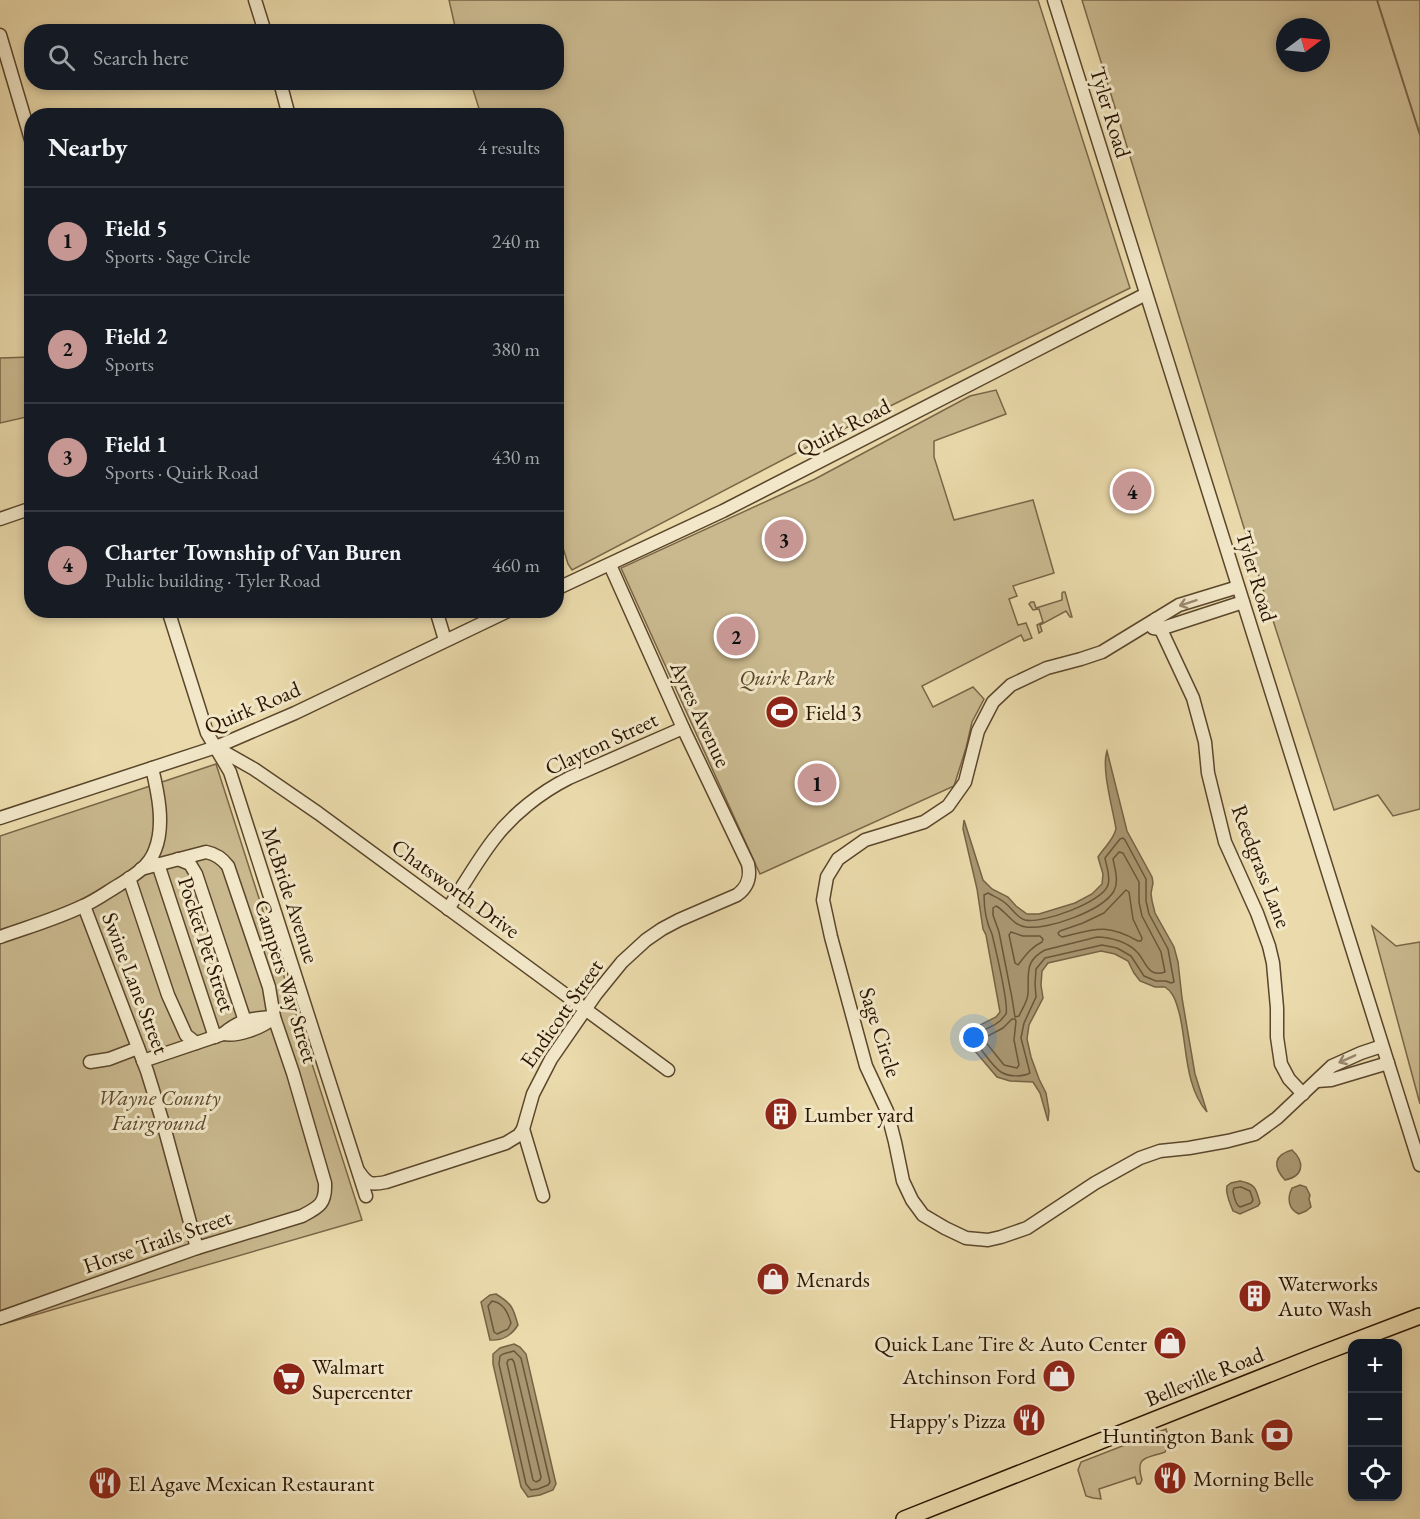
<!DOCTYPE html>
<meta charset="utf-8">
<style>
:root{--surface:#171b24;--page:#20242c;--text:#f1f3f6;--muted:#9ea1a6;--line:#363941;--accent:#c59692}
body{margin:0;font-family:"EB Garamond",serif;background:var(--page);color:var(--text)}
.controls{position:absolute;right:18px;bottom:18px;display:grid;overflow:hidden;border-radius:12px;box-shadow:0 3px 9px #0003}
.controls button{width:54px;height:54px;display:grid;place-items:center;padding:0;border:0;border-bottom:2px solid var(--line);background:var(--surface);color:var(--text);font:30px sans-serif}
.compass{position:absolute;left:1276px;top:18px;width:54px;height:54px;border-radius:50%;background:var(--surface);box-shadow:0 3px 9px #0003;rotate:74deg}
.you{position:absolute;left:974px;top:1038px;width:21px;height:21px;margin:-15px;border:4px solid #fff;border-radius:50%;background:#1a73e8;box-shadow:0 0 0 9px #1a73e833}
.badge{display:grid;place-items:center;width:39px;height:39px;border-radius:50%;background:var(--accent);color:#111;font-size:20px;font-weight:700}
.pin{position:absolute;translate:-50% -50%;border:3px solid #fff;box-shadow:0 2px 6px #0006}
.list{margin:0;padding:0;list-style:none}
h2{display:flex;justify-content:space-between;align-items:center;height:78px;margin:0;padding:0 24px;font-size:26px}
h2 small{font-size:20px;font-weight:400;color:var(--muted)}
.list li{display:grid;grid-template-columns:39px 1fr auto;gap:18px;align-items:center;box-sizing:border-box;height:108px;padding:0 24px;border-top:2px solid var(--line)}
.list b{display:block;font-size:22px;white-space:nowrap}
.list p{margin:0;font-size:20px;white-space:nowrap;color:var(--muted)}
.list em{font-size:20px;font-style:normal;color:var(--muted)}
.icon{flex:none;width:33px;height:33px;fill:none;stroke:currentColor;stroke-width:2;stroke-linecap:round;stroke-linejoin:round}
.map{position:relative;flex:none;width:1420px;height:1519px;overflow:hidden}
.search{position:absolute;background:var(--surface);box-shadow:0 3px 9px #0003;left:24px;top:24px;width:540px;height:66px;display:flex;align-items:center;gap:15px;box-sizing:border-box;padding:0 21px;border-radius:24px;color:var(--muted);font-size:22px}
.panel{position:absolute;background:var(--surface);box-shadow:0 3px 9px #0003;left:24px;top:108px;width:540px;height:510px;border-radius:24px}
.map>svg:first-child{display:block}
</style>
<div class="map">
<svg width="1420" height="1519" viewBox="0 0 1420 1519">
<rect width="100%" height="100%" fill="#ebdbac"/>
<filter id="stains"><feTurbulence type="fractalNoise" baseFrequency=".00333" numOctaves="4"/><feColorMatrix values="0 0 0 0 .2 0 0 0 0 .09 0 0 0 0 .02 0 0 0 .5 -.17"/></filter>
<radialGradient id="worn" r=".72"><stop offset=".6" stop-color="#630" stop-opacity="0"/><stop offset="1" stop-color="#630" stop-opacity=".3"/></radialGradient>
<g fill="#cab98f" stroke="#7a6648" stroke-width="1.5" fill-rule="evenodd">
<polygon points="449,0 1038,0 1130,288 815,443 572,570 568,564 557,528 556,383 560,381 556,371 556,116 481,115 471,83 556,82 556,32 456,31"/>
<path d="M1082 0H1420V809L1393 816 1378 795 1334 810 1260 580ZM1285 27H1321V63H1285Z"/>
<polygon points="31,357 31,416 0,423 0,358"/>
<polygon points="996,390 1006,414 934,441 934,457 954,520 1033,500 1054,573 1013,586 1017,596 1009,599 1018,625 1026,623 1032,638 1024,641 1021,635 922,686 933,707 973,687 984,699 972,722 966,748 954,786 760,874 621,568 815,479 970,396"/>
<polygon points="1063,592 1065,592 1072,617 1070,617 1066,611 1040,625 1042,631 1039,633 1037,625 1043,622 1039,609 1033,610 1029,604 1031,602 1034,602 1036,608 1062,600 1062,593"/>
<polygon points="216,764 362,1220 0,1325 0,836"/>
<polygon points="1372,926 1396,946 1420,942 1420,1104"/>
<path d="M1166 1429 1170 1442 1165 1452C1145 1459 1135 1456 1142 1480L1140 1484H1137L1135 1477 1099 1489 1101 1499 1093 1498 1086 1496 1078 1470 1081 1462Z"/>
</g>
<g fill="#a99772" stroke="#766344" stroke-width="1.5">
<path d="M1107 751 1127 831 1152 877 1153 883 1151 893 1152 901 1155 913 1174 947 1178 962 1182 998 1195 1074 1207 1112C1185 1087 1187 1047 1180 1016 1178 1009 1176 999 1172 994 1170 991 1168 989 1165 987H1155L1140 981 1134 973 1128 961 1115 954 1101 951 1048 963 1042 971 1041 985 1043 998 1029 1025 1027 1039 1031 1057 1039 1079 1046 1093 1049 1111 1048 1121 1040 1093 1033 1082 1010 1081 997 1077 968 1043 976 1027 996 1017 1000 1012 986 935 983 929 977 889 963 829 964 820 983 880 992 889 1008 897 1016 906 1027 914H1039L1075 903 1092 894 1102 884 1103 874 1098 857C1104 847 1113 841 1116 829 1113 809 1101 769 1107 751Z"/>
<path d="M1292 1150C1305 1162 1304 1176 1285 1180 1273 1167 1273 1155 1292 1150Z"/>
<path d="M1240 1181C1256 1184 1256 1189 1260 1203L1258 1206 1240 1214 1233 1211C1230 1203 1225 1194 1227 1186L1231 1183Z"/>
<path d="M1300 1185 1306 1187 1310 1195 1309 1199 1311 1207 1306 1211 1299 1214C1288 1209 1287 1198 1292 1188Z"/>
<path d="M496 1294C512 1304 513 1307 518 1325 512 1335 502 1341 490 1340L481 1302 490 1295Z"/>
<polygon points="514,1344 520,1347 526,1354 556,1484 553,1490 540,1495 528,1497 521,1487 493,1364 493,1354 500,1348"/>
</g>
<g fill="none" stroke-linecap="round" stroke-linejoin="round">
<g stroke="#6a5639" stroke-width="1.5">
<path d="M1120 839 1123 838 1125 840 1146 879V901L1149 914 1168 949 1174 982 1171 983 1166 981H1156L1144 976 1131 956 1117 948 1102 945 1045 958 1036 969 1035 984 1036 997 1024 1023 1021 1038 1030 1073C1023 1077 1009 1077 1001 1072 994 1068 980 1048 975 1041 980 1027 990 1030 1000 1021 1001 1020 1005 1015 1006 1014 1009 1004 995 947 992 934 986 922 984 908 984 895L988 893C993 896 999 898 1004 902 1011 907 1016 917 1025 920 1042 924 1103 902 1108 885 1111 876 1106 866 1105 858Z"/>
<path d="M1119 852 1123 853 1139 882V902L1142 916 1161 952 1165 972C1147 978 1146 961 1137 952 1128 942 1110 937 1097 937L1045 950C1024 961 1029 974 1028 993 1028 1001 1022 1009 1019 1016L1015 1017 1012 998 999 932 993 915V908L996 906C1006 911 1013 926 1026 927 1048 930 1102 911 1114 891 1119 882 1115 869 1113 859Z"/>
<path d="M1126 890 1129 892 1133 919 1142 938 1141 941H1138C1106 923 1095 929 1062 937L1059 935 1058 933 1060 931 1083 923 1104 913Z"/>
<path d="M1011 932 1023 936H1040L1043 939 1042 942C1031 947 1025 956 1018 965L1015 963 1009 935Z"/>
<polygon points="1012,1019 1015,1019 1016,1021 1014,1040 1019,1065 1017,1068 1004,1065 984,1040 986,1037 1003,1028"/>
<path d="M1241 1187 1250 1191 1253 1200 1251 1203 1240 1207C1235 1205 1234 1196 1233 1191L1234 1188Z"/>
<path d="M492 1301C504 1303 508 1313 511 1323L508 1329 497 1334 494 1332 488 1306Z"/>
<polygon points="514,1351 521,1358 550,1482 548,1485 538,1489 531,1490 526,1484 499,1364 500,1356 503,1354"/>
<polygon points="512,1359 514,1362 541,1477 540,1480 536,1482 533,1480 507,1363 508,1360"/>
</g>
<polyline stroke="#766344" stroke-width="2" points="1377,0 1420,135"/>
<g stroke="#5a462b" stroke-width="15">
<g id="minor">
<polyline points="255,0 265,32"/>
<polyline points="1054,0 1420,1165"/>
<polyline points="0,35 32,143"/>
<polyline points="280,82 289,116"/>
<polyline points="0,519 32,508"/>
<polyline points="1238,587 1179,605 1102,652 1081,659 1047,668 1011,685 993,702 978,731 965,782 948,806 924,822 865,840 838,859 827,877 823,900 831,937 866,1066 887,1111 895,1142 903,1181 912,1200 923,1215 945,1228 966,1238 988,1240 1001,1237 1027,1228 1095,1183 1140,1158 1160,1151 1189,1148 1228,1141 1255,1134 1277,1118 1332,1066 1361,1053 1382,1046"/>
<polyline points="556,589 723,511 1146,294"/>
<polyline points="168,610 207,733 230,772 366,1196"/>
<polyline points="436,610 445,640"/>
<polyline points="1156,619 1193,698 1205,742 1208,773 1225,842 1257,913 1269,946 1273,963 1277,1008 1277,1037 1281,1064 1289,1079 1303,1094"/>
<polyline points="1153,628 1160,629 1243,602"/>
<polyline points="217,748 254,769 318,813 668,1070"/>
<polyline points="0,818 216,747 295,713 510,610"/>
<polyline points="178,859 190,864 196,874 245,1021"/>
<polyline points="158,864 215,1037"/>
<polyline points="129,878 168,995 186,1035 196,1043"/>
<polyline points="84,906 147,1071 163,1123 197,1248"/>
<path d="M448 909C463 886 477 861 494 839 513 814 541 792 569 778L683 728"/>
<path d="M0 937C28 927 56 919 83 906 95 901 107 892 119 885 133 876 149 867 155 850 165 825 158 793 152 768"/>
<path d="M223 1034C237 1037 261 1028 272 1019"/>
<path d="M143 1061 223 1034C241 1019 252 1018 274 1017"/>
<polyline points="90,1062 109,1059 138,1048"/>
<polyline points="1317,1081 1331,1080 1388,1063"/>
<polyline points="523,1129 543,1196"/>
<path d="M359 1172C368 1185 371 1185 386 1182L506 1143 519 1135 523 1129 533 1094 551 1059 596 994 622 962 646 940 662 929 679 920 737 895C748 887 751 877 748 864L683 728 610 565"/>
<path d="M0 1318 197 1248 302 1216C319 1207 326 1204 325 1183L293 1073 274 1017 269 987 228 866C222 858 216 854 206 852L141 869"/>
</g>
</g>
<g stroke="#2a1400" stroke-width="18">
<polyline id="major" points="904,1519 1315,1356 1420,1316"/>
</g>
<use href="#minor" stroke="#f2e8c9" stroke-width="12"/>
<use href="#major" stroke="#ebdbac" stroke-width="15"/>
</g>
<defs><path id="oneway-shaft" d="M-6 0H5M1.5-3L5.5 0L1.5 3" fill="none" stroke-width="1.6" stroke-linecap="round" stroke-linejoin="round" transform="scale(1.5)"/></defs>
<g stroke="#98896f">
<use href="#oneway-shaft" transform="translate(1188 603) rotate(162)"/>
<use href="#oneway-shaft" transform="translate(1347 1059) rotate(156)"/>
</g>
<defs>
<g id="stadium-disc" transform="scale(1.725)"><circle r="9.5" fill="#8f2418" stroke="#f2e8c9"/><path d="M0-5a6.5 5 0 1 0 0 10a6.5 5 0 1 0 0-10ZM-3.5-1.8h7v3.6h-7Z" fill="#fff"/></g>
<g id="building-disc" transform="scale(1.725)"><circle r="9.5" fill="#8f2418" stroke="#f2e8c9"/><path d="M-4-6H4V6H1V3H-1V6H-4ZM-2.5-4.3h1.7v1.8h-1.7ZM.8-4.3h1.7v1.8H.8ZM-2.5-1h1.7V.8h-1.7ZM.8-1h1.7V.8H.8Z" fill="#fff"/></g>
<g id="shop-disc" transform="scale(1.725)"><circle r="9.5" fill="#8f2418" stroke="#f2e8c9"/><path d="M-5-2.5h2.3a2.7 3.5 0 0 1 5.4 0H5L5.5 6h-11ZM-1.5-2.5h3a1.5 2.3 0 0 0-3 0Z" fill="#fff"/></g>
<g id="supermarket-disc" transform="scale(1.725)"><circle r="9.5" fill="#8f2418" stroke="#f2e8c9"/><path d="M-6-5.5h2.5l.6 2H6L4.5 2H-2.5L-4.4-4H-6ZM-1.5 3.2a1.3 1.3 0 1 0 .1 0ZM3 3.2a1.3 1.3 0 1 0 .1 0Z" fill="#fff"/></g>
<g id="restaurant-disc" transform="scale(1.725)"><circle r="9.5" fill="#8f2418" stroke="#f2e8c9"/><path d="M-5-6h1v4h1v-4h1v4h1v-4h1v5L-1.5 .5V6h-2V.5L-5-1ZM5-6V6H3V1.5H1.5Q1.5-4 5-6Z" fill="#fff"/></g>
<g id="bank-disc" transform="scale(1.725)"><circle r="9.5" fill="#8f2418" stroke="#f2e8c9"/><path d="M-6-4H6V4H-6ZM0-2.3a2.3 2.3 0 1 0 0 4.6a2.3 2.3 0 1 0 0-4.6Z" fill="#fff"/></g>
</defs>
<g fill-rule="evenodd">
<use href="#stadium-disc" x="782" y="712"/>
<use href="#building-disc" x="781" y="1114"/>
<use href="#shop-disc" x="773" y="1279"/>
<use href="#building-disc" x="1255" y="1296"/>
<use href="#shop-disc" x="1170" y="1343"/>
<use href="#shop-disc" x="1059" y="1376"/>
<use href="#supermarket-disc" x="289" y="1379"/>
<use href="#restaurant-disc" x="1029" y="1420"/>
<use href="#bank-disc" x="1277" y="1435"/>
<use href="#restaurant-disc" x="1170" y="1478"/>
<use href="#restaurant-disc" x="105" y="1483"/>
</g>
<g text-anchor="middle" stroke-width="6" stroke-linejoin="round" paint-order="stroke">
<g font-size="22" fill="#2a1400" stroke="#f2e8c9">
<text transform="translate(1111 112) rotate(73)" y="8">Tyler Road</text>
<text transform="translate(843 427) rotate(-27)" y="8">Quirk Road</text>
<text transform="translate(1257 576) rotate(73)" y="8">Tyler Road</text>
<text transform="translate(252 707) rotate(-23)" y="8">Quirk Road</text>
<text transform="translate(701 714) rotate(65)" y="8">Ayres Avenue</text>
<text transform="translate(601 743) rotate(-25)" y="8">Clayton Street</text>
<text transform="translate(1262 866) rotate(69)" y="8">Reedgrass Lane</text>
<text transform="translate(456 888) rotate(36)" y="8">Chatsworth Drive</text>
<text transform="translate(291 895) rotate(72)" y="8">McBride Avenue</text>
<text transform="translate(207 944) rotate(72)" y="8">Pocket Pet Street</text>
<text transform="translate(287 981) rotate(73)" y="8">Campers Way Street</text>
<text transform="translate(136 983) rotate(69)" y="8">Swine Lane Street</text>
<text transform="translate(561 1013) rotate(-55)" y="8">Endicott Street</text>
<text transform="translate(881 1032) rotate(72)" y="8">Sage Circle</text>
<text transform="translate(157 1241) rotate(-19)" y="8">Horse Trails Street</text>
<text transform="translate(1204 1376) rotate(-22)" y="8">Belleville Road</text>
</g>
<g font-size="22" font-style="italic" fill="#5a462b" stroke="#f2e8c9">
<text x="787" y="685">Quirk Park</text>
<text x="159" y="1105">Wayne County<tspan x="159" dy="25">Fairground</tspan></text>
</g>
<g font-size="22" fill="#2a1400" stroke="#f2e8c9" text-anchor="start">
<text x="805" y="720">Field 3</text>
<text x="804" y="1122">Lumber yard</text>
<text x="796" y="1287">Menards</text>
<text x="1278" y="1291">Waterworks<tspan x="1278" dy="25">Auto Wash</tspan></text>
<text x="1147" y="1351" text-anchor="end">Quick Lane Tire &amp; Auto Center</text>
<text x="312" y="1374">Walmart<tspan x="312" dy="25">Supercenter</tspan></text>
<text x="1036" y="1384" text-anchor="end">Atchinson Ford</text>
<text x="1006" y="1428" text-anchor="end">Happy's Pizza</text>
<text x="1254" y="1443" text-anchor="end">Huntington Bank</text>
<text x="1193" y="1486">Morning Belle</text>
<text x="128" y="1491">El Agave Mexican Restaurant</text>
</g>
</g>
<rect width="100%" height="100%" filter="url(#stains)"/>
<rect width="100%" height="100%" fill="url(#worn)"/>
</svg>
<div class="controls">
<button>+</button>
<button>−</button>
<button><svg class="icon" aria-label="locate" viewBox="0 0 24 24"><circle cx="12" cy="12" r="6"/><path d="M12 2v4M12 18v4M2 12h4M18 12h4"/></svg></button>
</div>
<svg class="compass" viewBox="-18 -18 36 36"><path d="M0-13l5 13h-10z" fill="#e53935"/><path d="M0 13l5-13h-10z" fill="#9ea1a6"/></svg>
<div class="you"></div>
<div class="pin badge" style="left:817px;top:783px">1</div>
<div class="pin badge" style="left:736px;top:636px">2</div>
<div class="pin badge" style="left:784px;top:539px">3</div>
<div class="pin badge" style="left:1132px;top:491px">4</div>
<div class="search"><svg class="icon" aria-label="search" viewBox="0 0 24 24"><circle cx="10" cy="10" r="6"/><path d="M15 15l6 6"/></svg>Search here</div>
<section class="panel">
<h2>Nearby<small>4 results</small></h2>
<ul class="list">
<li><span class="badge">1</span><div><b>Field 5</b><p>Sports · Sage Circle</p></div><em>240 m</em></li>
<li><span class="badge">2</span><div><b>Field 2</b><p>Sports</p></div><em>380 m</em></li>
<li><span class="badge">3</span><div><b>Field 1</b><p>Sports · Quirk Road</p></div><em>430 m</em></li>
<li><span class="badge">4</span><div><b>Charter Township of Van Buren</b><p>Public building · Tyler Road</p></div><em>460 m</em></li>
</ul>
</section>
</div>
